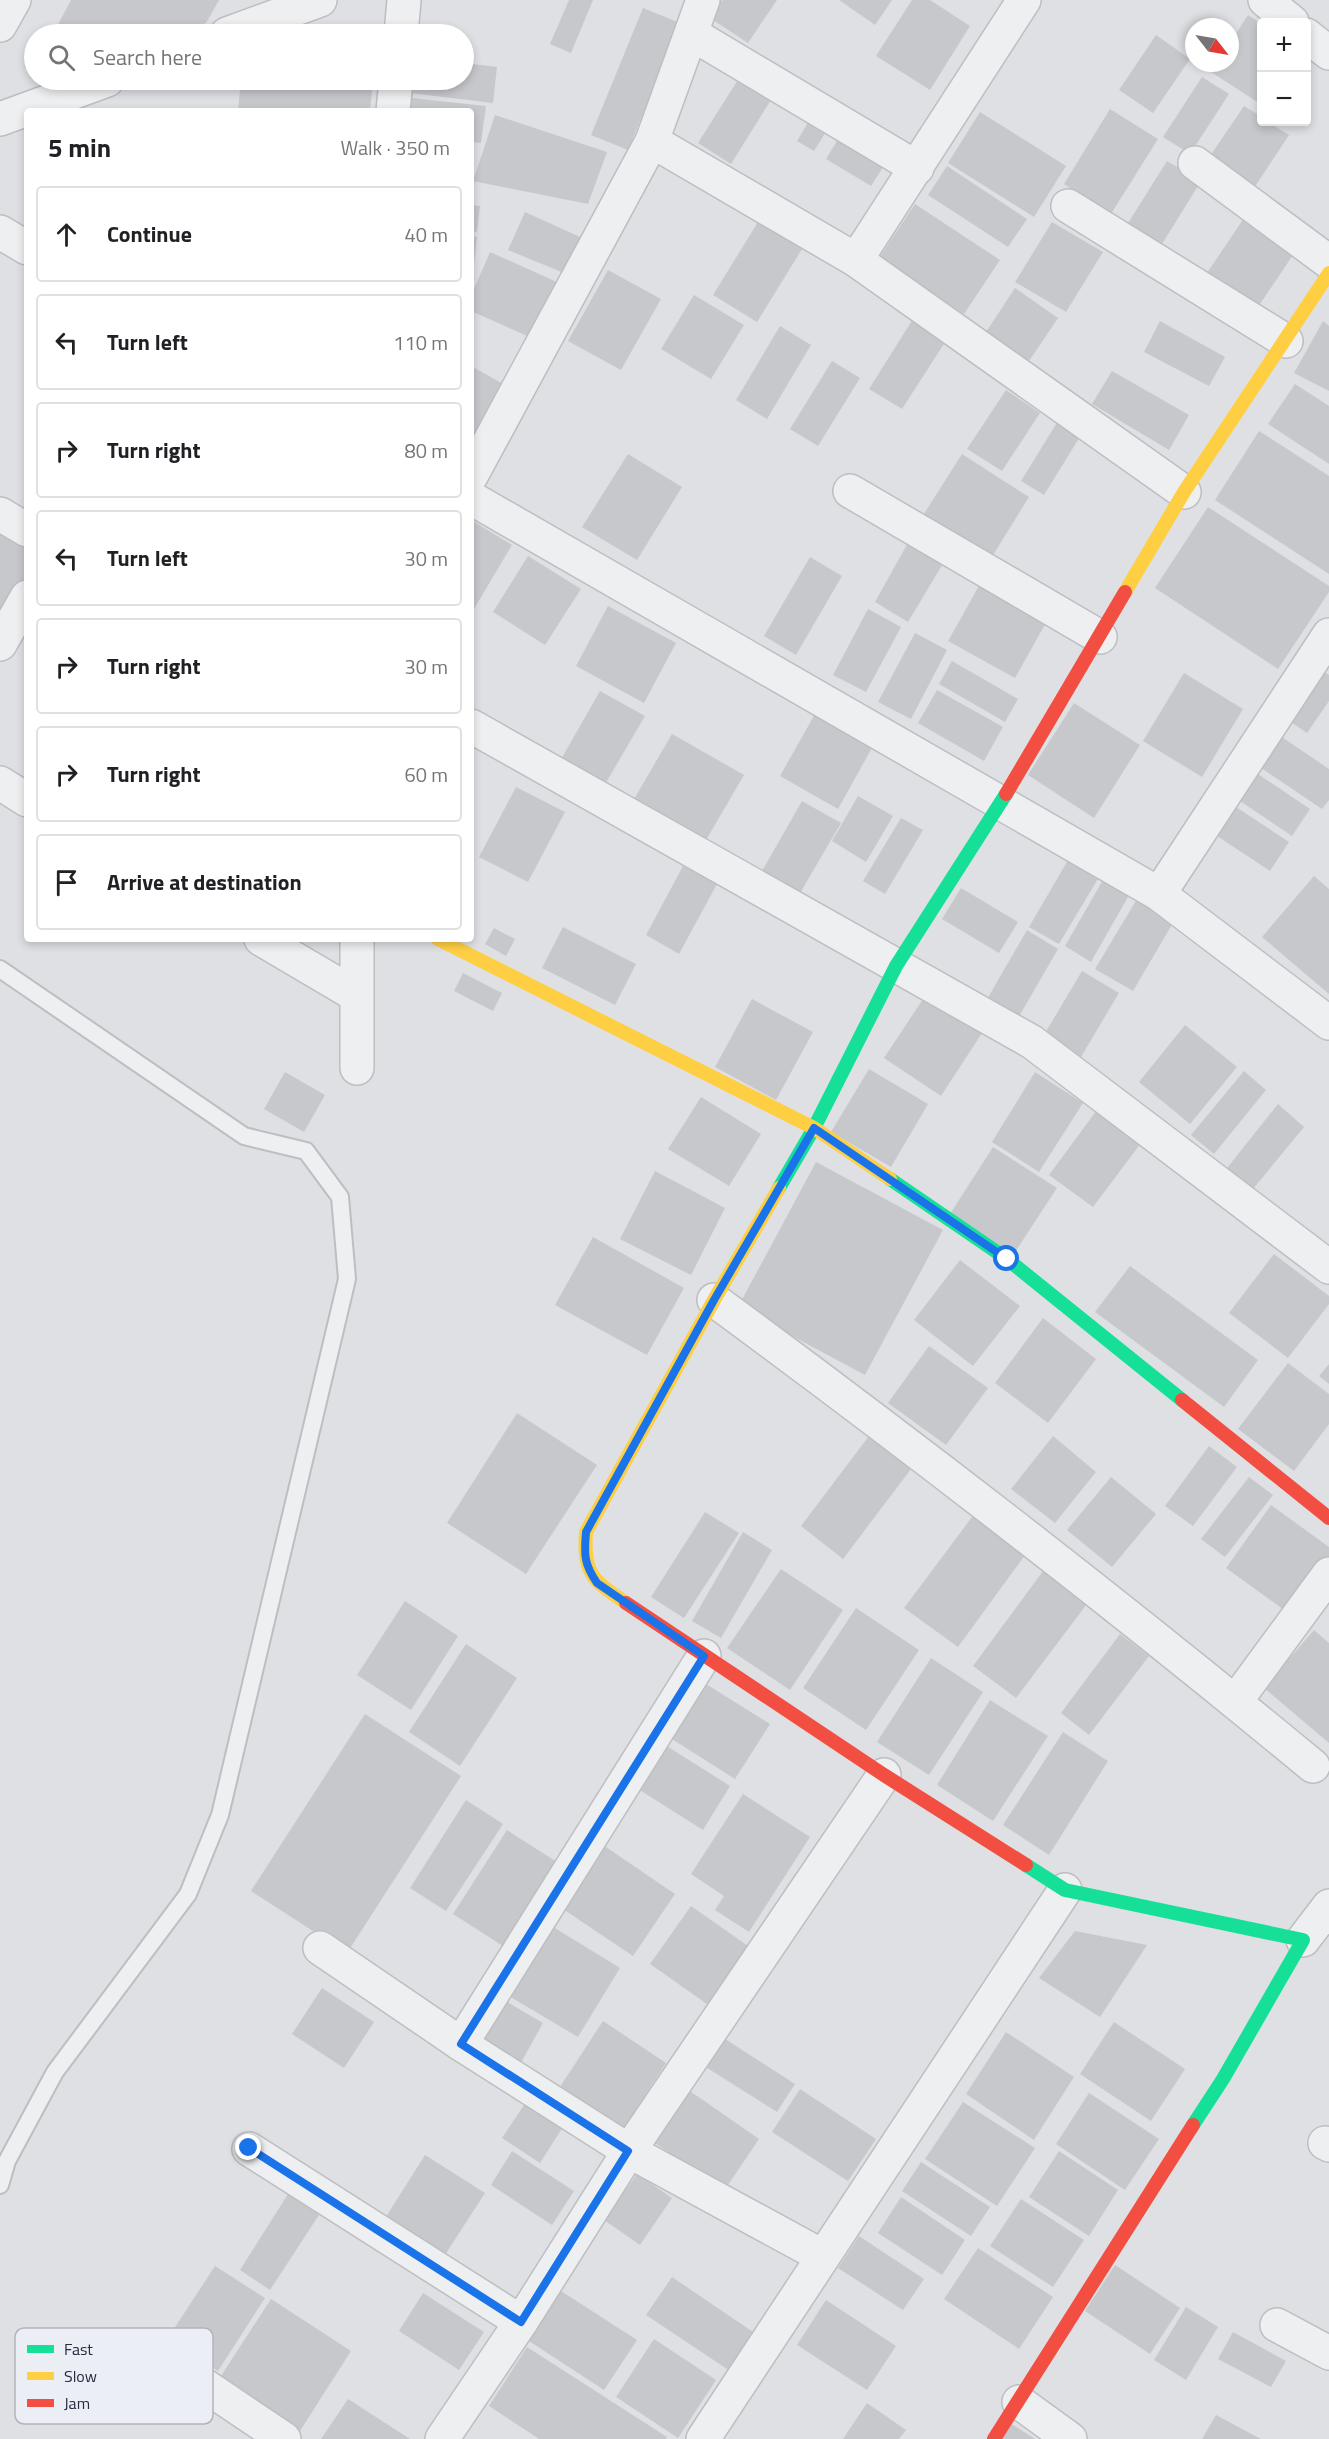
<!DOCTYPE html>
<meta charset="utf-8">
<style>
:root{--surface:#fff;--page:#f6f6f6;--text:#202124;--muted:#757577;--line:#e0e0e0}
body{margin:0;font-family:"Titillium Web",sans-serif;background:var(--page);color:var(--text)}
.controls{position:absolute;right:18px;top:18px;display:grid;overflow:hidden;border-radius:6px;box-shadow:0 3px 9px #0003}
.controls button{width:54px;height:54px;display:grid;place-items:center;padding:0;border:0;border-bottom:2px solid var(--line);background:var(--surface);color:var(--text);font:30px sans-serif}
.compass{position:absolute;left:1185px;top:18px;width:54px;height:54px;border-radius:50%;background:var(--surface);box-shadow:0 3px 9px #0003;rotate:121deg}
.stop{position:absolute;width:18px;height:18px;margin:-14px;border:4px solid #1a73e8;border-radius:50%;background:#fff}
.stop.end{background:#1a73e8;border-color:#fff;box-shadow:0 2px 6px #0008}
.list{margin:0;padding:0;list-style:none}
h2{display:flex;justify-content:space-between;align-items:center;height:78px;margin:0;padding:0 24px;font-size:26px}
h2 small{font-size:20px;font-weight:400;color:var(--muted)}
.list li{display:grid;grid-template-columns:39px 1fr auto;gap:18px;align-items:center;box-sizing:border-box;height:96px;margin:0 12px 12px;padding:0 12px;border:2px solid var(--line);border-radius:6px}
.list b{display:block;font-size:22px;white-space:nowrap}
.list em{font-size:20px;font-style:normal;color:var(--muted)}
.icon{flex:none;width:33px;height:33px;fill:none;stroke:currentColor;stroke-width:2;stroke-linecap:round;stroke-linejoin:round}
.map{position:relative;flex:none;width:1329px;height:2439px;overflow:hidden}
.search{position:absolute;background:var(--surface);box-shadow:0 3px 9px #0003;left:24px;top:24px;width:450px;height:66px;display:flex;align-items:center;gap:15px;box-sizing:border-box;padding:0 21px;border-radius:33px;color:var(--muted);font-size:22px}
.panel{position:absolute;background:var(--surface);box-shadow:0 3px 9px #0003;left:24px;top:108px;width:450px;height:834px;border-radius:6px}
.map>svg:first-child{display:block}
</style>
<div class="map">
<svg width="1329" height="2439" viewBox="0 0 1329 2439">
<rect width="100%" height="100%" fill="#dfe0e4"/>
<g fill="#c7c8cc">
<polygon points="71,0 219,0 206,23 172,34 53,34"/>
<polygon points="569,0 593,0 571,53 550,44"/>
<polygon points="723,0 777,0 748,43 707,16 715,4"/>
<polygon points="839,0 892,0 875,25"/>
<polygon points="912,0 930,0 970,26 930,90 876,56"/>
<polygon points="643,8 680,23 628,150 591,135"/>
<polygon points="1248,15 1262,24 1262,99 1259,103 1211,72 1217,63 1230,63 1230,43"/>
<polygon points="1156,35 1190,59 1153,113 1119,90"/>
<polygon points="464,63 497,67 493,103 410,93 411,80 464,80"/>
<polygon points="741,75 774,95 731,164 698,143"/>
<polygon points="1202,77 1229,94 1190,154 1163,137"/>
<polygon points="241,80 373,80 370,111 238,111"/>
<polygon points="412,98 486,106 481,143 471,142 471,111 410,111"/>
<polygon points="1244,106 1262,117 1262,122 1268,122 1289,135 1252,191 1206,162"/>
<polygon points="1110,109 1158,139 1111,214 1064,184"/>
<polygon points="980,112 1066,166 1034,217 948,163"/>
<polygon points="495,115 607,152 588,204 473,181"/>
<polygon points="812,116 829,127 814,151 797,141"/>
<polygon points="840,136 885,164 871,186 826,159"/>
<polygon points="1167,161 1201,181 1159,249 1125,228"/>
<polygon points="947,166 1027,219 1008,247 928,195"/>
<polygon points="915,204 1000,260 964,314 879,258"/>
<polygon points="471,205 480,206 477,232 471,231"/>
<polygon points="525,212 580,237 564,273 508,250"/>
<polygon points="1244,218 1295,252 1258,307 1207,273"/>
<polygon points="758,222 802,249 757,322 713,295"/>
<polygon points="1052,222 1103,252 1066,312 1015,282"/>
<polygon points="471,236 477,237 473,274 471,274"/>
<polygon points="490,252 559,283 534,339 471,311 471,296"/>
<polygon points="608,270 661,299 621,370 568,341"/>
<polygon points="1015,288 1058,318 1023,370 980,341"/>
<polygon points="694,295 744,325 711,379 661,349"/>
<polygon points="918,311 951,333 902,409 869,389"/>
<polygon points="1160,321 1225,357 1209,386 1144,352"/>
<polygon points="1323,321 1329,326 1329,391 1294,373"/>
<polygon points="780,326 811,345 767,419 736,400"/>
<polygon points="832,361 860,378 818,446 790,429"/>
<polygon points="471,366 505,385 471,448"/>
<polygon points="1112,371 1189,415 1169,450 1092,404"/>
<polygon points="1295,384 1329,406 1329,464 1268,424"/>
<polygon points="1006,390 1040,413 1002,471 967,449"/>
<polygon points="1058,421 1081,435 1044,495 1021,481"/>
<polygon points="1259,431 1329,476 1329,574 1215,500"/>
<polygon points="628,454 682,487 637,560 582,527"/>
<polygon points="962,454 1029,497 990,560 922,517"/>
<polygon points="1208,507 1329,586 1329,592 1278,669 1155,588"/>
<polygon points="471,520 512,545 471,614"/>
<polygon points="0,534 27,550 27,574 0,620"/>
<polygon points="909,541 944,562 908,622 875,602"/>
<polygon points="528,556 581,589 545,645 493,612"/>
<polygon points="810,557 842,576 796,655 764,636"/>
<polygon points="980,584 1047,621 1015,678 948,641"/>
<polygon points="608,606 676,643 644,703 576,666"/>
<polygon points="868,609 901,627 866,692 833,675"/>
<polygon points="915,633 947,650 911,719 878,702"/>
<polygon points="952,661 1018,699 1005,722 939,684"/>
<polygon points="1318,668 1329,675 1329,701 1307,733 1285,718"/>
<polygon points="1184,673 1243,709 1202,777 1143,741"/>
<polygon points="937,690 1003,727 984,761 918,723"/>
<polygon points="600,691 645,716 604,786 560,761"/>
<polygon points="1074,703 1140,745 1094,818 1028,775"/>
<polygon points="815,714 873,746 838,809 780,776"/>
<polygon points="1276,733 1329,769 1329,800 1322,809 1255,764"/>
<polygon points="672,734 744,775 702,847 630,806"/>
<polygon points="1252,770 1310,809 1292,836 1234,797"/>
<polygon points="516,787 565,812 528,882 479,857"/>
<polygon points="858,796 893,816 866,862 832,841"/>
<polygon points="802,801 841,823 796,900 758,878"/>
<polygon points="1230,803 1289,842 1270,871 1211,832"/>
<polygon points="901,818 923,830 885,894 863,881"/>
<polygon points="1071,855 1102,872 1059,944 1029,927"/>
<polygon points="683,866 717,884 679,954 646,935"/>
<polygon points="1107,873 1133,888 1091,962 1065,946"/>
<polygon points="1314,876 1329,889 1329,994 1262,937"/>
<polygon points="961,888 1018,922 999,953 942,919"/>
<polygon points="1140,894 1177,916 1133,991 1095,969"/>
<polygon points="563,927 636,964 615,1005 542,968"/>
<polygon points="494,928 515,939 506,956 485,944"/>
<polygon points="1027,930 1058,949 1017,1020 986,1001"/>
<polygon points="1082,971 1119,993 1078,1062 1041,1040"/>
<polygon points="463,973 502,993 493,1011 454,991"/>
<polygon points="925,996 982,1033 941,1096 884,1058"/>
<polygon points="752,999 813,1032 776,1100 715,1067"/>
<polygon points="1185,1025 1237,1067 1190,1124 1139,1082"/>
<polygon points="869,1069 928,1104 891,1167 831,1132"/>
<polygon points="1244,1071 1266,1090 1214,1154 1191,1135"/>
<polygon points="285,1072 325,1095 304,1132 264,1109"/>
<polygon points="1035,1072 1083,1103 1039,1172 992,1142"/>
<polygon points="701,1097 761,1134 729,1186 668,1149"/>
<polygon points="1278,1104 1304,1127 1253,1189 1227,1168"/>
<polygon points="1097,1110 1141,1143 1093,1207 1049,1175"/>
<polygon points="993,1147 1057,1188 1013,1255 950,1214"/>
<polygon points="816,1162 943,1230 865,1375 738,1307"/>
<polygon points="655,1171 725,1208 691,1275 620,1239"/>
<polygon points="593,1237 684,1288 647,1355 555,1305"/>
<polygon points="1274,1254 1329,1296 1329,1304 1288,1358 1229,1313"/>
<polygon points="960,1260 1020,1306 973,1366 914,1320"/>
<polygon points="1130,1266 1258,1360 1224,1407 1095,1312"/>
<polygon points="1043,1318 1096,1359 1048,1423 995,1383"/>
<polygon points="929,1346 988,1388 946,1445 888,1403"/>
<polygon points="1288,1363 1329,1394 1329,1424 1294,1471 1238,1429"/>
<polygon points="1329,1364 1329,1384 1319,1376"/>
<polygon points="517,1413 597,1465 526,1574 447,1523"/>
<polygon points="869,1436 911,1469 843,1559 801,1526"/>
<polygon points="1053,1436 1096,1472 1055,1523 1011,1489"/>
<polygon points="1209,1446 1237,1467 1193,1526 1165,1506"/>
<polygon points="1111,1477 1156,1514 1112,1567 1067,1530"/>
<polygon points="1249,1477 1273,1495 1225,1557 1201,1539"/>
<polygon points="1271,1505 1329,1547 1329,1562 1291,1615 1226,1568"/>
<polygon points="705,1512 739,1533 684,1618 651,1597"/>
<polygon points="975,1513 1028,1551 958,1647 904,1608"/>
<polygon points="743,1532 772,1550 721,1638 692,1621"/>
<polygon points="781,1569 843,1610 790,1690 727,1648"/>
<polygon points="1043,1571 1087,1604 1016,1698 973,1666"/>
<polygon points="405,1601 458,1636 411,1710 357,1675"/>
<polygon points="856,1608 919,1650 866,1730 803,1688"/>
<polygon points="1314,1630 1329,1643 1329,1743 1264,1688"/>
<polygon points="1120,1634 1149,1656 1089,1735 1061,1713"/>
<polygon points="466,1644 517,1678 460,1766 409,1732"/>
<polygon points="931,1658 983,1692 929,1775 877,1742"/>
<polygon points="698,1679 770,1724 735,1779 664,1734"/>
<polygon points="990,1700 1048,1736 993,1821 937,1785"/>
<polygon points="365,1714 461,1776 347,1953 251,1891"/>
<polygon points="1063,1732 1108,1761 1049,1855 1003,1825"/>
<polygon points="662,1743 730,1786 703,1830 635,1787"/>
<polygon points="743,1794 810,1837 749,1932 715,1910 724,1896 691,1874"/>
<polygon points="466,1800 503,1824 446,1911 410,1888"/>
<polygon points="507,1830 560,1864 506,1948 453,1914"/>
<polygon points="600,1843 675,1894 633,1956 557,1905"/>
<polygon points="691,1906 748,1946 707,2004 650,1964"/>
<polygon points="550,1925 620,1968 578,2037 507,1995"/>
<polygon points="1075,1931 1147,1945 1100,2017 1039,1978"/>
<polygon points="322,1988 374,2022 344,2068 292,2034"/>
<polygon points="497,1996 543,2023 518,2068 471,2040"/>
<polygon points="603,2021 666,2063 622,2131 558,2090"/>
<polygon points="1114,2022 1185,2069 1151,2121 1080,2074"/>
<polygon points="1006,2032 1074,2077 1034,2140 966,2094"/>
<polygon points="722,2037 795,2084 777,2112 704,2066"/>
<polygon points="687,2089 759,2139 724,2191 652,2141"/>
<polygon points="800,2089 876,2139 848,2181 772,2132"/>
<polygon points="1089,2093 1159,2139 1125,2190 1056,2144"/>
<polygon points="526,2102 563,2127 540,2163 502,2138"/>
<polygon points="963,2102 1035,2148 997,2206 925,2159"/>
<polygon points="512,2151 574,2191 552,2225 491,2185"/>
<polygon points="1059,2151 1118,2190 1089,2236 1029,2197"/>
<polygon points="425,2155 485,2193 443,2258 384,2220"/>
<polygon points="921,2162 990,2207 971,2236 902,2191"/>
<polygon points="637,2174 672,2198 640,2245 604,2220"/>
<polygon points="288,2194 319,2215 270,2290 240,2270"/>
<polygon points="901,2197 965,2240 942,2275 878,2233"/>
<polygon points="1021,2199 1084,2240 1053,2287 990,2246"/>
<polygon points="859,2236 924,2279 903,2310 838,2268"/>
<polygon points="978,2248 1053,2297 1019,2349 944,2299"/>
<polygon points="1115,2265 1180,2308 1150,2354 1085,2311"/>
<polygon points="215,2266 265,2298 218,2371 168,2338"/>
<polygon points="672,2277 756,2334 730,2371 646,2315"/>
<polygon points="561,2291 637,2340 604,2390 529,2341"/>
<polygon points="423,2293 484,2332 459,2370 399,2331"/>
<polygon points="271,2299 351,2351 300,2431 219,2379"/>
<polygon points="826,2300 896,2346 867,2390 797,2345"/>
<polygon points="1186,2307 1218,2327 1186,2380 1154,2360"/>
<polygon points="1233,2332 1286,2361 1271,2387 1218,2359"/>
<polygon points="654,2339 716,2380 678,2438 616,2397"/>
<polygon points="527,2347 667,2437 666,2439 539,2439 489,2406"/>
<polygon points="348,2399 410,2439 321,2439"/>
<polygon points="867,2403 906,2430 899,2439 843,2439"/>
<polygon points="1216,2415 1261,2439 1202,2439"/>
<polygon points="1010,2423 1035,2439 1000,2439"/>
</g>
<g fill="none" stroke-linecap="round" stroke-linejoin="round">
<g stroke="#bdbec2" stroke-width="20">
<polyline id="lane" points="0,969 244,1136 306,1151 340,1197 347,1279 220,1815 188,1894 55,2072 7,2161 0,2185"/>
</g>
<g stroke="#bdbec2" stroke-width="36">
<g id="street">
<polyline points="1265,0 1292,22"/>
<polyline points="0,25 14,0"/>
<polyline points="227,34 320,0"/>
<polyline points="401,34 404,0"/>
<polyline points="692,34 917,168"/>
<polyline points="1306,35 1329,53"/>
<polyline points="393,111 396,80"/>
<polyline points="0,119 107,80"/>
<polyline points="652,141 856,260 1184,492"/>
<polyline points="1195,163 1329,262"/>
<polyline points="1068,206 1286,341"/>
<polyline points="0,232 27,248"/>
<polyline points="856,260 1024,0"/>
<polyline points="471,476 652,141 703,0"/>
<polyline points="850,491 1100,637"/>
<polyline points="471,498 1159,894 1329,1023"/>
<polyline points="0,514 27,530"/>
<polyline points="0,644 27,597"/>
<polyline points="471,726 1032,1042 1329,1267"/>
<polyline points="0,783 27,800"/>
<polyline points="1159,894 1329,635"/>
<polyline points="261,939 356,995"/>
<polyline points="357,1068 357,939"/>
<path d="M714 1300C918 1450 1118 1605 1313 1766"/>
<polyline points="1235,1702 1329,1574"/>
<polyline points="1303,1940 1329,1906"/>
<polyline points="320,1948 461,2044 629,2151 822,2256"/>
<polyline points="461,2044 704,1656"/>
<polyline points="1325,2143 1329,2145"/>
<polyline points="249,2149 521,2322"/>
<polyline points="1277,2325 1329,2353"/>
<polyline points="146,2346 284,2439"/>
<polyline points="1019,2402 1070,2439"/>
<polyline points="442,2439 521,2322 629,2151 884,1775"/>
<polyline points="703,2439 1065,1890"/>
</g>
</g>
<use href="#lane" stroke="#eeeff1" stroke-width="16"/>
<use href="#street" stroke="#eeeff1" stroke-width="33"/>
<g stroke="#16e098" stroke-width="14">
<polyline points="890,1179 1007,1259 1182,1400"/>
<polyline points="779,1188 814,1128 896,966 1006,794"/>
<polyline points="1026,1865 1065,1890 1303,1940 1223,2079 1193,2125"/>
</g>
<g stroke="#ffcf43" stroke-width="14">
<polyline points="1125,592 1184,492 1329,273"/>
<polyline points="438,939 814,1128 890,1179"/>
<path d="M626 1603C593 1580 583 1575 586 1532L714 1300 779 1188"/>
</g>
<g stroke="#f24e42" stroke-width="14">
<polyline points="1006,794 1125,592"/>
<polyline points="1182,1400 1329,1518"/>
<polyline points="626,1603 884,1775 1026,1865"/>
<polyline points="994,2439 1193,2125"/>
</g>
</g>
<g fill="none" stroke-linecap="round" stroke-linejoin="round">
<path stroke="#1a73e8" stroke-width="8" d="M249 2148 521 2322 628 2151 461 2044 704 1656 597 1583C584 1564 584 1555 586 1532L714 1300 814 1128 1007 1259"/>
</g>
<rect x="15" y="2328" width="198" height="96" rx="9" fill="#eceef5" stroke="#b1b4be" stroke-width="1.5"/>
<rect x="27" y="2345" width="27" height="8" fill="#16e098"/>
<rect x="27" y="2372" width="27" height="8" fill="#ffcf43"/>
<rect x="27" y="2399" width="27" height="8" fill="#f24e42"/>
<g font-size="16" fill="#262b3e">
<text x="64" y="2355">Fast</text>
<text x="64" y="2382">Slow</text>
<text x="64" y="2409">Jam</text>
</g>
</svg>
<div class="controls">
<button>+</button>
<button>−</button>
</div>
<svg class="compass" viewBox="-18 -18 36 36"><path d="M0-13l5 13h-10z" fill="#e53935"/><path d="M0 13l5-13h-10z" fill="#757577"/></svg>
<div class="stop" style="left:1007px;top:1259px"></div>
<div class="stop end" style="left:249px;top:2148px"></div>
<div class="search"><svg class="icon" aria-label="search" viewBox="0 0 24 24"><circle cx="10" cy="10" r="6"/><path d="M15 15l6 6"/></svg>Search here</div>
<section class="panel">
<h2>5 min<small>Walk · 350 m</small></h2>
<ul class="list">
<li><svg class="icon" aria-label="ahead" viewBox="0 0 24 24"><path d="M12 20V5M6 11l6-6 6 6"/></svg><div><b>Continue</b></div><em>40 m</em></li>
<li><svg class="icon" aria-label="left" viewBox="0 0 24 24"><path d="M17 20v-9H6M10 6l-5 5 5 5"/></svg><div><b>Turn left</b></div><em>110 m</em></li>
<li><svg class="icon" aria-label="right" viewBox="0 0 24 24"><path d="M7 20v-9h11M14 6l5 5-5 5"/></svg><div><b>Turn right</b></div><em>80 m</em></li>
<li><svg class="icon" aria-label="left" viewBox="0 0 24 24"><path d="M17 20v-9H6M10 6l-5 5 5 5"/></svg><div><b>Turn left</b></div><em>30 m</em></li>
<li><svg class="icon" aria-label="right" viewBox="0 0 24 24"><path d="M7 20v-9h11M14 6l5 5-5 5"/></svg><div><b>Turn right</b></div><em>30 m</em></li>
<li><svg class="icon" aria-label="right" viewBox="0 0 24 24"><path d="M7 20v-9h11M14 6l5 5-5 5"/></svg><div><b>Turn right</b></div><em>60 m</em></li>
<li><svg class="icon" aria-label="arrive" viewBox="0 0 24 24"><path d="M6 21V4h12l-3 4 3 4H6"/></svg><div><b>Arrive at destination</b></div></li>
</ul>
</section>
</div>
